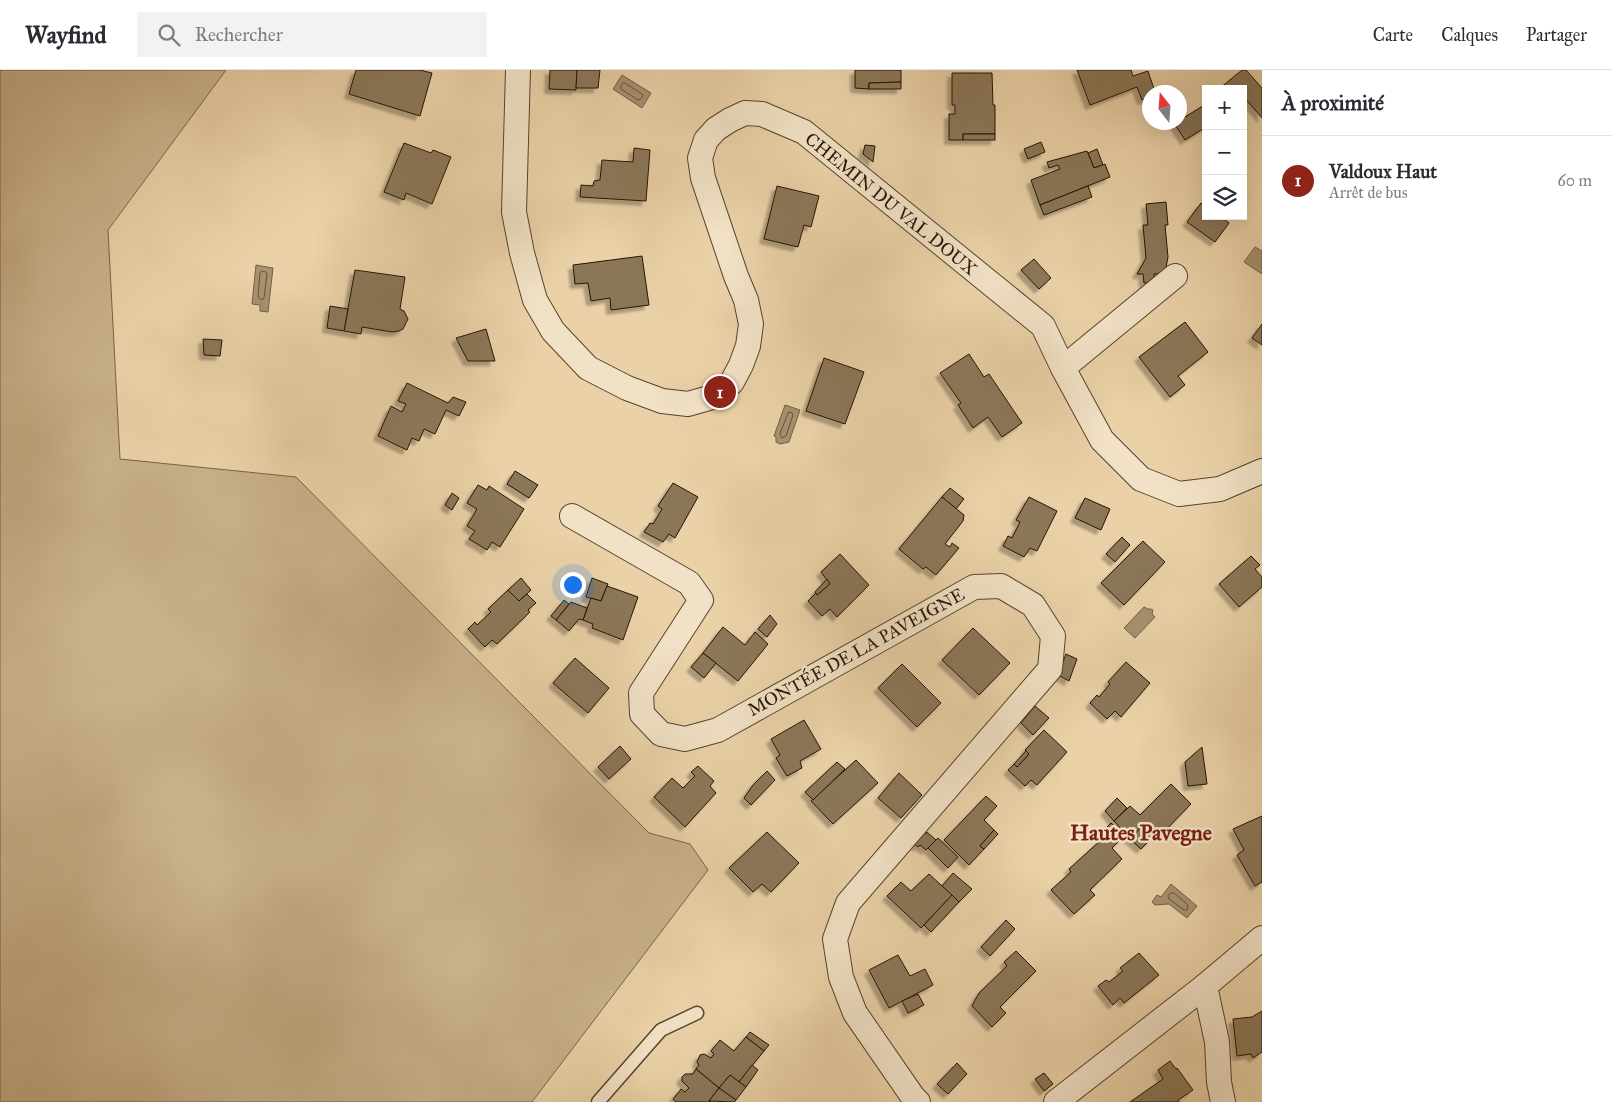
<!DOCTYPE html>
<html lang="fr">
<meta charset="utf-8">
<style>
:root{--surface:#fff;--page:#f2f2f3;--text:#2b2b33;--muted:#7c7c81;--line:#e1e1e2;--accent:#8f2418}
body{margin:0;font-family:"IM FELL Great Primer",serif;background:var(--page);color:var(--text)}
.controls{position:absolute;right:15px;top:15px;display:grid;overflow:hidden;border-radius:0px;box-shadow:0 5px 20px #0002}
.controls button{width:45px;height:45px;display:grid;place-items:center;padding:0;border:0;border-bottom:1px solid var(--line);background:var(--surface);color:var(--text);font:25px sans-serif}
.compass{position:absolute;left:1142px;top:15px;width:45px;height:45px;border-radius:50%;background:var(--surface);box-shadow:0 5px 20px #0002;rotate:343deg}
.you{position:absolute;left:572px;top:514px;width:18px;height:18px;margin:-12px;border:4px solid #fff;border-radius:50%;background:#1a73e8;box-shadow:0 0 0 8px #1a73e833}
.badge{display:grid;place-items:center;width:32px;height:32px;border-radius:50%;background:var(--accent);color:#fff;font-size:16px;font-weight:700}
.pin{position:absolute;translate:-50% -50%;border:2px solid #fff;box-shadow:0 1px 5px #0006}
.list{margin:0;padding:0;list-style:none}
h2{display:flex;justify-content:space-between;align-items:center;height:65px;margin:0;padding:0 20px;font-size:21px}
h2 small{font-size:16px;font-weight:400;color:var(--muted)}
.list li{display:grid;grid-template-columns:32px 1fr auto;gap:15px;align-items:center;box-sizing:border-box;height:90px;padding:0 20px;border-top:1px solid var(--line)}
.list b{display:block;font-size:19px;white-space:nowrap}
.list p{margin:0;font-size:16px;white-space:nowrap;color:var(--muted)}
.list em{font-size:16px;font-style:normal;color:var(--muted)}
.icon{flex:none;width:28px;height:28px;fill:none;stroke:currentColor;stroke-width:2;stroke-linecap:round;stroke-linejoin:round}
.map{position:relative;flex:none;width:1262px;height:1032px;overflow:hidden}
header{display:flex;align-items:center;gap:30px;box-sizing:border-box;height:70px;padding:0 25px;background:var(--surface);border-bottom:1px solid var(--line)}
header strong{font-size:24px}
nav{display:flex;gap:28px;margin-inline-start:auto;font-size:18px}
.search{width:350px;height:45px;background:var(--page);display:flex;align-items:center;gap:12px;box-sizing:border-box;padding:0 18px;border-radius:0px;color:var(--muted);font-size:19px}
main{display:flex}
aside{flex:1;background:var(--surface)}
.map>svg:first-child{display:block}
</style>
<header>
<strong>Wayfind</strong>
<div class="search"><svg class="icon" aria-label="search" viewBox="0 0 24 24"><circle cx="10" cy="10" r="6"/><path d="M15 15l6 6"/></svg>Rechercher</div>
<nav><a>Carte</a><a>Calques</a><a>Partager</a></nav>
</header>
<main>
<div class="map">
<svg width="1262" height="1032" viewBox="0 0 1262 1032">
<defs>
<filter id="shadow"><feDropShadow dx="-4.5" dy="4.5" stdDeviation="1" flood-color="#0004"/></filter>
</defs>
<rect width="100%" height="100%" fill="#ead1a7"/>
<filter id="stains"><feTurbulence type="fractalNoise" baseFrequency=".004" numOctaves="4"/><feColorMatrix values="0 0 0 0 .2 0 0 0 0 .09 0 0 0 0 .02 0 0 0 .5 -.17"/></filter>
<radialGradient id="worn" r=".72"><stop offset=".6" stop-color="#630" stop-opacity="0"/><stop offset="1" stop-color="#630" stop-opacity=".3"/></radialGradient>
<polygon fill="#c8b18b" stroke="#766346" points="0,0 226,0 108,160 120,389 296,407 649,763 690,774 708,800 532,1032 0,1032"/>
<g fill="#a7916f" stroke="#735f43">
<polygon points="622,5 651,23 642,38 613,19"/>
<polygon points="1255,177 1262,181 1262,204 1244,192"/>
<polygon points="256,195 273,198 268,242 260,241 260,235 252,234"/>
<polygon points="785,335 800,340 789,372 780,374 776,372 776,367 774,366"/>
<polygon points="1144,537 1148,539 1151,539 1153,540 1152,544 1155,547 1135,568 1124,558"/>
<polygon points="1171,814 1197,836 1187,848 1169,834 1155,835 1152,832 1157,825 1161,827"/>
</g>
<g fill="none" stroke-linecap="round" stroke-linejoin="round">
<g stroke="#665338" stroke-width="1">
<polygon points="623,13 625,13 642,24 643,26 641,29 638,30 621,19 621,16"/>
<polygon points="262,201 266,202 267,204 264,228 262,230 258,227 260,203"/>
<polygon points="789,342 792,343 793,345 786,366 782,368 780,364"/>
<polygon points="1171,823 1174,823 1188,835 1187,840 1184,840 1169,829 1168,826"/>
</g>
</g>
<g fill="#8b7758" stroke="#241502" filter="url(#shadow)">
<polygon points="356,0 420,0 432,3 420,46 349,24"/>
<polygon points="550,0 577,0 576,20 549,19"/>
<polygon points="577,0 600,0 598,18 576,18"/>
<polygon points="855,0 901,0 901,12 869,13 869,19 855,18"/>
<polygon points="1077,0 1131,0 1133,6 1148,1 1155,22 1150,22 1150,28 1142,30 1137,17 1090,35"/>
<polygon points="1242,0 1246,0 1262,18 1262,48 1243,26 1243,19 1219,19"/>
<polygon points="952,3 992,3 993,35 995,35 995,64 963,64 963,70 949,70 949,44 955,44 955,35 952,35"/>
<polygon points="901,12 901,19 869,19 869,13"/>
<polygon points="1206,34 1206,57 1185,70 1174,53 1180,52 1180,50"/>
<rect x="963" y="64" width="32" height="6"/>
<polygon points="1041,72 1045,82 1028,89 1024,79"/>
<polygon points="404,73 431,83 433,80 451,87 432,134 406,123 404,130 384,122"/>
<polygon points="865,75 875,76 873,92 863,84"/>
<polygon points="634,78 650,80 646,131 580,127 581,115 593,116 594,111 600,110 602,90 633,92"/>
<polygon points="1097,79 1103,95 1094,98 1088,83"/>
<polygon points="1087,81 1094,98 1105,94 1110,107 1040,135 1031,110 1060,99 1058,95 1049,98 1047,92"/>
<polygon points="777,116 819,126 811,157 804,155 798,177 764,169"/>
<polygon points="1088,116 1092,127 1044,145 1040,135"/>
<polygon points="1166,132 1168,155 1165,155 1168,187 1165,203 1154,204 1154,212 1144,213 1143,204 1137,204 1146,188 1143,155 1148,155 1146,134"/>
<polygon points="1201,133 1206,136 1206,146 1220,146 1229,153 1215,172 1187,152"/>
<polygon points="642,186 649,235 611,240 610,228 591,231 588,213 575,214 573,195"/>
<polygon points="1034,189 1051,208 1039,219 1021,200"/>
<polygon points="355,200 405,207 400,239 404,241 408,249 403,259 399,261 392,262 362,257 361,264 344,261"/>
<polygon points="330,236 348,239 344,261 327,258"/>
<polygon points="1185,252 1208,282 1178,306 1185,315 1170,327 1139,287"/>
<polygon points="1262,254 1262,275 1252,268"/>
<polygon points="486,259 495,291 468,291 456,268"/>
<polygon points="203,269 222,270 220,286 204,285"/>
<polygon points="969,284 984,307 989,304 1022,353 1002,367 988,347 973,358 958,335 961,333 940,303"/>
<polygon points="824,288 864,302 845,354 806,341"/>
<polygon points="407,313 448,333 453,327 466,332 459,346 446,340 435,364 424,359 419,371 412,368 407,380 378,366 391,336 402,342 406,334 398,331"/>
<polygon points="515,401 538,415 529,428 507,414"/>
<polygon points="673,413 698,427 675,468 669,464 663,472 644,462 650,453 653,454 662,439 658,436"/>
<polygon points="478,415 487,420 489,416 524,439 500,477 492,472 487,480 469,469 475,461 467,456 477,439 467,433"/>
<polygon points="950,418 964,429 956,439 942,427"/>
<polygon points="452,423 459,428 452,440 445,435"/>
<polygon points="942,427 964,445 963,451 945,474 950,477 952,473 959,478 936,505 926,497 923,499 899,479"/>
<polygon points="1029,427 1057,441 1037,481 1030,478 1024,487 1003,476 1008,466 1012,468 1020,452 1016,450"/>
<polygon points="1085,428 1110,439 1101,460 1075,448"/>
<polygon points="1122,467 1130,475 1115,492 1106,484"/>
<polygon points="1143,471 1165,492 1124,535 1101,513"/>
<polygon points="840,484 869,515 837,547 830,539 822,546 808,531 816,523 817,525 830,514 821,502"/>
<polygon points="1251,486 1260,495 1255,499 1262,507 1262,517 1239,537 1219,514"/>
<polygon points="521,508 531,520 519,531 508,520"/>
<polygon points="592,508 608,514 601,531 586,527"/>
<polygon points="827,509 830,514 817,525 815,522"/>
<polygon points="607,516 638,527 623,570 592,558 593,554 583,550 591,528 601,531"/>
<polygon points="508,520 519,531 527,524 536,533 528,540 530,542 497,574 492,570 485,577 468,559 475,552 477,555 491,542 488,539"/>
<polygon points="564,530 569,534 556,550 551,546"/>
<polygon points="571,532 587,538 583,550 579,549 569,561 556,550"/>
<polygon points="770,545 777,554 767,567 758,559"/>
<polygon points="723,557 745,575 755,562 768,574 738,611 703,583"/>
<polygon points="973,558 1010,593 979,625 942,590"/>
<polygon points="703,583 716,593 704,608 691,597"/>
<polygon points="1066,584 1077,589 1069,611 1058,605"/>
<polygon points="575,588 609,618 588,643 553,613"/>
<polygon points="1126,592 1150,613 1121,647 1115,641 1107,649 1090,633 1097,625 1099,627 1110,614 1108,612"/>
<polygon points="902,594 941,633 917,657 878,618"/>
<polygon points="1035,636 1049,648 1033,665 1021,653"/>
<polygon points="804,650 821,679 800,691 802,698 787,706 776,688 780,685 771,669"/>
<polygon points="1044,660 1067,682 1037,715 1031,710 1025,716 1008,700 1014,694 1017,697 1029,684 1025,680"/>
<polygon points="620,676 631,689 609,709 598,697"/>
<polygon points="1202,677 1207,714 1188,716 1185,692"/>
<polygon points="1026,681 1029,684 1017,697 1014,694"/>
<polygon points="856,690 878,713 833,754 811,731"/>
<polygon points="837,692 845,699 813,730 805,722"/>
<polygon points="698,696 714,711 710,716 716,723 685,757 654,727 672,708 683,718 695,706 691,702"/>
<polygon points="767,701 775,710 751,735 744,728 753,715"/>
<polygon points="899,703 922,725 901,748 878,728"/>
<polygon points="1171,714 1191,734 1160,766 1146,752 1130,769 1114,751 1130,736 1140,745"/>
<polygon points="986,726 997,736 984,750 994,760 980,776 984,779 969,795 944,770"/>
<polygon points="1117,728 1127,738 1114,751 1105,741"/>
<polygon points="1262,746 1262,812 1255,816 1237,785 1244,780 1233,759"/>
<polygon points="1111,753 1125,765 1112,778 1122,789 1090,820 1095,825 1074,844 1051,820 1071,802 1069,799 1102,769 1099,765"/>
<polygon points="1141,757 1152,768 1141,779 1130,769"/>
<polygon points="994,760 998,764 984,779 980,776"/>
<polygon points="922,761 926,764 927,762 936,770 926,780 920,775 918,777 912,772"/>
<polygon points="767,762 799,793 771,822 762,814 753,822 729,798"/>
<polygon points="938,768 958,787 948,798 928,778"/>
<polygon points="953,803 972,819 959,832 942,816"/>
<polygon points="929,804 952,825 921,858 887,826 901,812 911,821"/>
<polygon points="952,825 959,832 931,862 924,855"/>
<polygon points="1006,850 1015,859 990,886 981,877"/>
<polygon points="1016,881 1036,901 1000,937 1006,943 992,957 972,936 979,923 1007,896 1004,892"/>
<polygon points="1139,883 1159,905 1124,933 1120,928 1113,935 1098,916 1106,910 1109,912 1123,901 1120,898"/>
<polygon points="898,885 910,906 925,899 933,915 889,938 869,900"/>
<polygon points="918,924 924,935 908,943 902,931"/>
<polygon points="1262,941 1262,982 1253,988 1251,984 1237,986 1233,949 1252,947"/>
<polygon points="750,962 769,975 764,981 746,967"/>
<polygon points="746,967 764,981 739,1012 730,1005 719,1018 696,999 699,995 697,992 700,985 704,984 711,988 714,984 711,981 720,970 734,981"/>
<polygon points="1170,991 1176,999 1177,998 1193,1020 1178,1030 1179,1032 1130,1032 1163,1009 1158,1000"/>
<polygon points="957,993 967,1004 948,1024 937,1014"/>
<polygon points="752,995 758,1000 746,1017 739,1012"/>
<polygon points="696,999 719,1018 709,1031 711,1032 676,1032 673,1029 681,1019 685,1022 689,1018 682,1011 682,1007 685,1004 693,1004"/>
<polygon points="1044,1003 1053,1014 1044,1021 1035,1009"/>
<polygon points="730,1005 746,1017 736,1030 719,1018"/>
<polygon points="719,1018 736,1030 734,1032 709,1031"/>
</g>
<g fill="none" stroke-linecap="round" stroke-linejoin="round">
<g stroke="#56442b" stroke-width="15">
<polyline id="lane" points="598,1032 661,960 697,943"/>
</g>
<g stroke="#56442b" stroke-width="26">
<g id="street">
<polyline points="518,0 514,142 522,183 535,230 553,261 588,298 627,318 662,331 688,334 709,328 720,322 732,312 741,295 748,276 751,254 746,230 736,206 703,108 700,88 706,70 716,59 730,50 745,43 762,44 804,62 1043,256 1063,298 1102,370 1141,409 1179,424 1220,419 1262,401"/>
<polyline points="1063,298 1175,206"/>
<polyline points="572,446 689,513 701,530 641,623 642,644 661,664 685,669 718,660 974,517 1001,516 1033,535 1053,566 1050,599 848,833 835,869 841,907 855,943 913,1027 918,1032"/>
<polyline points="1205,916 1217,972 1219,1012 1223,1032"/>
<polyline points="1056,1032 1205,916 1262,868"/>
</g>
</g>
<use href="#lane" stroke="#f1e1c6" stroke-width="12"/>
<use href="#street" stroke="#f1e1c6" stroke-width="24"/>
</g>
<g text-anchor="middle" stroke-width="5" stroke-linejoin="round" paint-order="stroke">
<g font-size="18" fill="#241502" stroke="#f1e1c6">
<text transform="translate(891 134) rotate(39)" y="6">CHEMIN DU VAL DOUX</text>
<text transform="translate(856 582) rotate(-29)" y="6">MONTÉE DE LA PAVEIGNE</text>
</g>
<g font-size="22" font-weight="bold" fill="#7a1f14" stroke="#f1e1c6">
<text x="1141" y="770">Hautes Pavegne</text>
</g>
</g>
<rect width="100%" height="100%" filter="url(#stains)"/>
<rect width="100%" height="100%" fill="url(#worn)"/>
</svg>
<div class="controls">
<button>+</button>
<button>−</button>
<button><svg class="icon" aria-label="layers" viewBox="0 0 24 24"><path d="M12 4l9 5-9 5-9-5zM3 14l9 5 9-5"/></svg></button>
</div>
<svg class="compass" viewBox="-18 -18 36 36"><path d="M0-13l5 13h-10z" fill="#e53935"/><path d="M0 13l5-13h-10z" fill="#7c7c81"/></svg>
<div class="you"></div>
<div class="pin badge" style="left:720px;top:322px">1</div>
</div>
<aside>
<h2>À proximité<small></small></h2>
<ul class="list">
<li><span class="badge">1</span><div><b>Valdoux Haut</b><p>Arrêt de bus</p></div><em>60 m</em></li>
</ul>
</aside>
</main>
